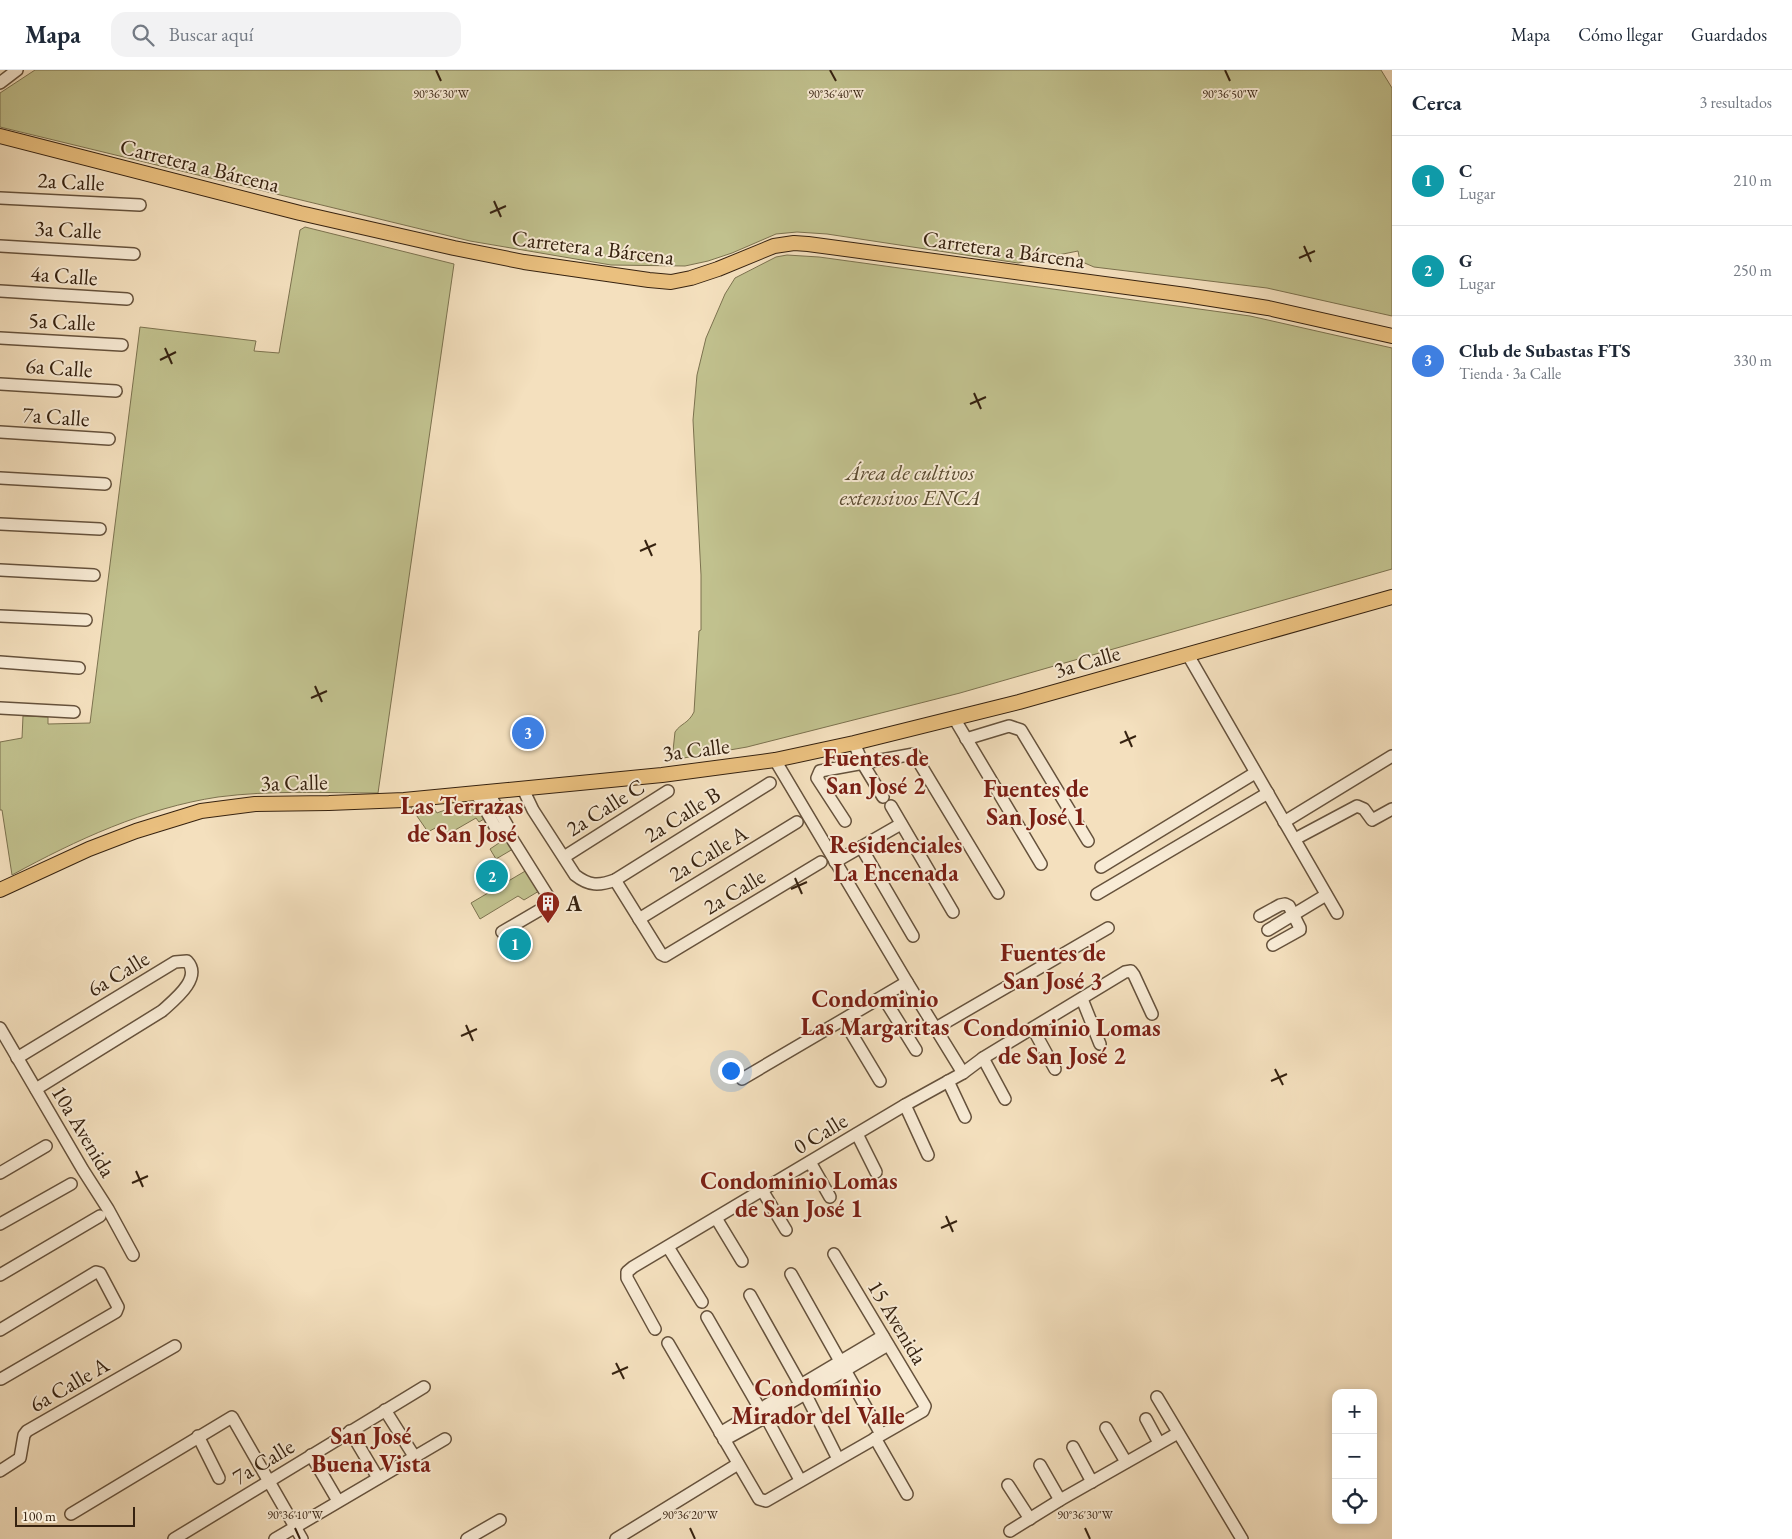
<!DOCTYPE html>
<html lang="es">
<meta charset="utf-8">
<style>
:root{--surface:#fff;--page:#f2f2f3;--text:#1f2937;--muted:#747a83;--line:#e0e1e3;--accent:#0b8043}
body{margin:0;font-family:"EB Garamond",serif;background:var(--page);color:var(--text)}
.controls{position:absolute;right:15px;bottom:15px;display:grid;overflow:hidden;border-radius:10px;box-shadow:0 2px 8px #0003}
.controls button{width:45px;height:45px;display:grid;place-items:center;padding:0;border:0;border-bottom:1px solid var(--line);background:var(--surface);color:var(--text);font:25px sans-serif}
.scale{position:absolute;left:15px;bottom:12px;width:120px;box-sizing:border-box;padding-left:5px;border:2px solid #362210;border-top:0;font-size:14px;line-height:18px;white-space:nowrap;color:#362210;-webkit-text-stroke:4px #f8ebd5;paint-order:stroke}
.you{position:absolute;left:730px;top:1000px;width:18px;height:18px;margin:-12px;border:4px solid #fff;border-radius:50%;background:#1a73e8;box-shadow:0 0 0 8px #1a73e833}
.badge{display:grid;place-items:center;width:32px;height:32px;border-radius:50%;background:var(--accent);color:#fff;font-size:16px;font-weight:700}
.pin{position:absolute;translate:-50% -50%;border:2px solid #fff;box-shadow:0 1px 5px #0006}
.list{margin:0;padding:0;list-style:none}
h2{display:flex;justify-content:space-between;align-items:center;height:65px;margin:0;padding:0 20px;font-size:21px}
h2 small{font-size:16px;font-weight:400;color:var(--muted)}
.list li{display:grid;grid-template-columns:32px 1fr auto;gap:15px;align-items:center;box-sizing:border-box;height:90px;padding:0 20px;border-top:1px solid var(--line)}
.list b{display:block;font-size:19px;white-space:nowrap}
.list p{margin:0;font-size:16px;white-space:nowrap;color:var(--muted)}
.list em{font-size:16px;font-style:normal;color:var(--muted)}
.icon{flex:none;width:28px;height:28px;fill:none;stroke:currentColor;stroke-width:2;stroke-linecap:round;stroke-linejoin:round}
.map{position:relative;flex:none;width:1392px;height:1469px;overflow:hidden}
header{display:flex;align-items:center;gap:30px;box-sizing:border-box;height:70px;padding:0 25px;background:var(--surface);border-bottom:1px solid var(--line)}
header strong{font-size:24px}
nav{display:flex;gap:28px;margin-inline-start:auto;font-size:18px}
.search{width:350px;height:45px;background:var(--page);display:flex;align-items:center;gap:12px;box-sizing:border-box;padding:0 18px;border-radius:15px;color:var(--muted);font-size:19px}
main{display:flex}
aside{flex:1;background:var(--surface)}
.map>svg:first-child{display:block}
</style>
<header>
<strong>Mapa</strong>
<div class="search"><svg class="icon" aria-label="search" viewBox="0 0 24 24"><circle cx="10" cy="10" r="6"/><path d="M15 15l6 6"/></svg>Buscar aquí</div>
<nav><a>Mapa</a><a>Cómo llegar</a><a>Guardados</a></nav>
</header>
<main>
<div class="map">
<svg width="1392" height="1469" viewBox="0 0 1392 1469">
<rect width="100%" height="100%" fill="#f4e0be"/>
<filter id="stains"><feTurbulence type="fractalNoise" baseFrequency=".004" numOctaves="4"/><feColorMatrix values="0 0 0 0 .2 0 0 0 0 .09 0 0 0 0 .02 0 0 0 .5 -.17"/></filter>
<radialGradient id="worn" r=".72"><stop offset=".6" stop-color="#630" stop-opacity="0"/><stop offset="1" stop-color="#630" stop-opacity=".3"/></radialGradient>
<g fill="#c1c18e" stroke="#7c724f">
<polygon points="35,0 1381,0 1392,18 1392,246 1267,218 1094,197 1080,191 1078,181 1018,193 827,164 797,162 776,164 732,183 708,191 685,196 611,195 470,171 0,57 0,23"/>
<path d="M305 157 454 194 378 723C325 723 271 720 218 727 145 738 76 770 12 805L2 740H0V672L22 668 23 646 48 647V654L90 653 140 257 256 271 254 281 279 283 300 160Z"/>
<path d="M787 185 819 187 1250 246 1392 278V499L960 623 747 677 672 690 675 662C681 653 688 654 694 642L699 561 701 560V505L693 350 697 305 706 268 725 224 735 208 776 187Z"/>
<path d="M473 734 477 735 492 758 490 759 484 749 479 752 476 748 443 767 437 757 428 762 410 736 422 735 433 737 437 743C447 738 463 739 473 739L474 741 476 739Z"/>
<polygon points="500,764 513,779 496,789 490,779 502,771 498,765"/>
<polygon points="527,800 539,821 524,830 518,826 480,849 471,833"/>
</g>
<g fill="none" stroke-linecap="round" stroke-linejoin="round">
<g stroke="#66523c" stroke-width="14">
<g id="minor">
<polyline points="0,13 17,0"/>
<polyline points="0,128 140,135"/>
<polyline points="0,176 134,184"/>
<polyline points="0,221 127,229"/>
<polyline points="0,268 122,275"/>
<polyline points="0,314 116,321"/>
<polyline points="0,362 109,369"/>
<polyline points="0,408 105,414"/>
<polyline points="0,454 100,459"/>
<polyline points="0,500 94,505"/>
<polyline points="0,546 86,550"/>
<polyline points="1188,585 1337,843"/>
<polyline points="0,592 79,598"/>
<polyline points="0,638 74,642"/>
<polyline points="954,648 1041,794"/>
<polyline points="966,669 1009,656 1021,660 1088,771"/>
<polyline points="854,673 863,694 883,727"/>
<polyline points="775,690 907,912 963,1003"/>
<path d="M523 719 533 740 575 805C589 816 599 816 615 810L770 713"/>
<polyline points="476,723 497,760 507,755 488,722"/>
<polyline points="891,736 953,842"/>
<polyline points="845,751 817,708 820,701 914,684 998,823"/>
<polyline points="1284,752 1392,686"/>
<polyline points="1295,769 1357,736 1364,739 1372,750 1392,739"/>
<polyline points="861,777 913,866"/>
<polyline points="564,787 668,721"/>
<polyline points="835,792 901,754"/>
<polyline points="1101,797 1255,703"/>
<polyline points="615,810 661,884 665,886 821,792"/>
<polyline points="1097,824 1268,723"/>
<polyline points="1260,846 1280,835 1285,834 1289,836 1300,858 1300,860 1273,875"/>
<polyline points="639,849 797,752"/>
<polyline points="1268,860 1326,825"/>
<polyline points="502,862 550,834 551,831 504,756"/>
<polyline points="883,927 916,980"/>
<polyline points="1082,929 1100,974"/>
<polyline points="844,951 880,1011"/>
<polyline points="0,958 83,1100 108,1139 133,1185"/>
<polyline points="936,958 1108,858"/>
<polyline points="1033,959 1055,999"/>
<path d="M17 988 175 892 187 891C203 908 174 930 162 941L36 1019"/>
<polyline points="983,988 1005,1029"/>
<polyline points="742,1009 907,912"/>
<polyline points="948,1011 965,1047"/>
<polyline points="905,1035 928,1085"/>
<polyline points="857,1064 876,1102"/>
<polyline points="810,1092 830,1127"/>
<polyline points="0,1103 46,1076"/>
<polyline points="762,1120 786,1160"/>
<polyline points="716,1148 742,1191"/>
<polyline points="0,1154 71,1114"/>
<polyline points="668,1177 702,1232"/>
<polyline points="791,1204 881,1364"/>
<polyline points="0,1205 100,1146"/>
<polyline points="750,1225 805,1323 838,1389"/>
<polyline points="707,1247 760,1339 766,1347 800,1410"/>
<polyline points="655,1259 627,1208 627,1202 633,1197 905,1035 963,1003 983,988 1125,902 1131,901 1134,905 1152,944"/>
<polyline points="0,1260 96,1202 100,1203 118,1237 116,1242 1,1309"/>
<polyline points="668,1273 759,1429 766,1431 923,1341 925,1336 834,1184"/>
<polyline points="1157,1327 1242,1469"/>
<polyline points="385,1340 414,1386"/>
<polyline points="1146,1349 1159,1373"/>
<polyline points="1106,1358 1126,1392"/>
<polyline points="350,1361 378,1408"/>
<polyline points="720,1363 883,1266"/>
<polyline points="198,1366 219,1408"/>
<polyline points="875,1368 907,1424"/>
<polyline points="724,1370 766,1347 888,1275"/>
<polyline points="1073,1377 1092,1412"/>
<polyline points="311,1385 338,1431"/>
<polyline points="1040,1395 1060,1430"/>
<polyline points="0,1401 20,1388 24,1365 27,1361 175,1276"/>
<polyline points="1008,1415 1030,1449"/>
<polyline points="71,1444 232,1347 302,1469"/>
<polyline points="1010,1461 1060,1430 1178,1363"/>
<polyline points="174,1469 424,1317"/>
<polyline points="275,1469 445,1369"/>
<polyline points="467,1469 500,1450"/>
<polyline points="616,1469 738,1394"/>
</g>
</g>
<g stroke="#362210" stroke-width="16">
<g id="major">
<polyline points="0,66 300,143 454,178 524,192 649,210 671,212 691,208 718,199 774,176 794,173 808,174 1186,225 1268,238 1392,266"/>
<polyline points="0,820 89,779 136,761 201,741 255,734 329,733 404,730 662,705 775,690 854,673 1019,632 1392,527"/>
</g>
</g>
<use href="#minor" stroke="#f8ebd5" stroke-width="11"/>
<use href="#major" stroke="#eac07f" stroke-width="14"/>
</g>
<path fill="none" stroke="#362210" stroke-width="2" d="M436 0 441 11M830 0 836 11M1225 0 1230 11M494 131 501 147M490 143 506 136M1304 176 1311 192M1299 188 1315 181M165 278 172 294M160 290 176 282M974 323 981 339M970 334 986 327M645 470 652 486M640 481 656 474M315 616 322 632M311 628 327 621M1125 661 1132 677M1120 673 1136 666M795 808 802 824M791 819 807 812M466 955 473 971M461 966 477 959M1275 999 1283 1015M1271 1011 1287 1004M136 1101 143 1117M132 1113 148 1106M946 1146 953 1162M941 1158 957 1151M616 1293 624 1309M612 1304 628 1297M295 1458 300 1469M690 1458 695 1469M1085 1458 1090 1469"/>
<defs>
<g id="building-pin" transform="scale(1.25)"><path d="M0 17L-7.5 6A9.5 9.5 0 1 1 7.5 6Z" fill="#8f2418" stroke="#f8ebd5"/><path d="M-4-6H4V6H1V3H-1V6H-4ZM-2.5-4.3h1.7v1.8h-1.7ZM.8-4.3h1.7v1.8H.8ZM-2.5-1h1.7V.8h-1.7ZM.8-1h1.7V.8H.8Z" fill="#fff"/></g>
</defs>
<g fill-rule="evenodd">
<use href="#building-pin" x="548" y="833"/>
</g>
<g text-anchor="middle" stroke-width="4" stroke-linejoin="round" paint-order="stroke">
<g font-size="22" fill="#362210" stroke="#f8ebd5">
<text transform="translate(200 95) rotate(14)" y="8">Carretera a Bárcena</text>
<text transform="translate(71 111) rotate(3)" y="8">2a Calle</text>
<text transform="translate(68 159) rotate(3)" y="8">3a Calle</text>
<text transform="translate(593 177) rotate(7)" y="8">Carretera a Bárcena</text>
<text transform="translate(1004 179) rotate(8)" y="8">Carretera a Bárcena</text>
<text transform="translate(64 205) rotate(4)" y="8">4a Calle</text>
<text transform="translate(62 251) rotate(3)" y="8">5a Calle</text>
<text transform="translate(59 297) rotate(4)" y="8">6a Calle</text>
<text transform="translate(56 346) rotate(4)" y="8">7a Calle</text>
<text transform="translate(1087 591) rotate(-16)" y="8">3a Calle</text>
<text transform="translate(696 679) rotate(-7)" y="8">3a Calle</text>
<text transform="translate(294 712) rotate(-1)" y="8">3a Calle</text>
<text transform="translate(605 737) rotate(-32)" y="8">2a Calle C</text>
<text transform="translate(682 744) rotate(-32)" y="8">2a Calle B</text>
<text transform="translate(708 783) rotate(-31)" y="8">2a Calle A</text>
<text transform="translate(734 821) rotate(-31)" y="8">2a Calle</text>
<text transform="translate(118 903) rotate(-31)" y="8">6a Calle</text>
<text transform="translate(84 1061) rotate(59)" y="8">10a Avenida</text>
<text transform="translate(820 1063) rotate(-31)" y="8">0 Calle</text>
<text transform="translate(898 1252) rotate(59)" y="8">15 Avenida</text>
<text transform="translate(69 1314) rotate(-30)" y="8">6a Calle A</text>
<text transform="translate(263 1391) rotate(-31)" y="8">7a Calle</text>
</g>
<g font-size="22" font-style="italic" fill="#594a30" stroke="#f8ebd5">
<text x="910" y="410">Área de cultivos<tspan x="910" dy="25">extensivos ENCA</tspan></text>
</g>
<g font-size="22" font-weight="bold" fill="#362210" stroke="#f8ebd5" text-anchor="start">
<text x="566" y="841">A</text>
</g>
<g font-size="24" font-weight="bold" fill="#7a1f14" stroke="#f8ebd5">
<text x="876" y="696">Fuentes de<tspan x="876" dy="28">San José 2</tspan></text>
<text x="1036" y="727">Fuentes de<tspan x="1036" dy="28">San José 1</tspan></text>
<text x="462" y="744">Las Terrazas<tspan x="462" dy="28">de San José</tspan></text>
<text x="896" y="783">Residenciales<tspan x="896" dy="28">La Encenada</tspan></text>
<text x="1053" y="891">Fuentes de<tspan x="1053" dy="28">San José 3</tspan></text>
<text x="875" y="937">Condominio<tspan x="875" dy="28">Las Margaritas</tspan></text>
<text x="1062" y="966">Condominio Lomas<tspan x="1062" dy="28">de San José 2</tspan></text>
<text x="799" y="1119">Condominio Lomas<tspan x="799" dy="28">de San José 1</tspan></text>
<text x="818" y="1326">Condominio<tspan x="818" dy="28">Mirador del Valle</tspan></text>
<text x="371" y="1374">San José<tspan x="371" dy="28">Buena Vista</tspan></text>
</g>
</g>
<g font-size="12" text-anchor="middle" fill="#362210" stroke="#f8ebd5" stroke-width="4" stroke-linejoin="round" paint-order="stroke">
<text x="441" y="28">90°36'30"W</text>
<text x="836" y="28">90°36'40"W</text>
<text x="1230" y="28">90°36'50"W</text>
<text x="295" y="1449">90°36'10"W</text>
<text x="690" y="1449">90°36'20"W</text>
<text x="1085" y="1449">90°36'30"W</text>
</g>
<rect width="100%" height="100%" filter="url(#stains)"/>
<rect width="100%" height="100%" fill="url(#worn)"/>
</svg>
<div class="controls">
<button>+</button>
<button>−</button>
<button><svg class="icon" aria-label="locate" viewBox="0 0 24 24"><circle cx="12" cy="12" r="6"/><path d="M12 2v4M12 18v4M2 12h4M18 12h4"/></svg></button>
</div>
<div class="scale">100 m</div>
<div class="you"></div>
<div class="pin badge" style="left:515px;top:874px;background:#0f9aa8">1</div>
<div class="pin badge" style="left:492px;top:806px;background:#0f9aa8">2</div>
<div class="pin badge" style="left:528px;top:663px;background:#3f7fe0">3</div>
</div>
<aside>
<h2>Cerca<small>3 resultados</small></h2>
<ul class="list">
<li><span class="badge" style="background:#0f9aa8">1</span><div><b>C</b><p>Lugar</p></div><em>210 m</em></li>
<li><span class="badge" style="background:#0f9aa8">2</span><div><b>G</b><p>Lugar</p></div><em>250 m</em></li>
<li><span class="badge" style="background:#3f7fe0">3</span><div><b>Club de Subastas FTS</b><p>Tienda · 3a Calle</p></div><em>330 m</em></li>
</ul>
</aside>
</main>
